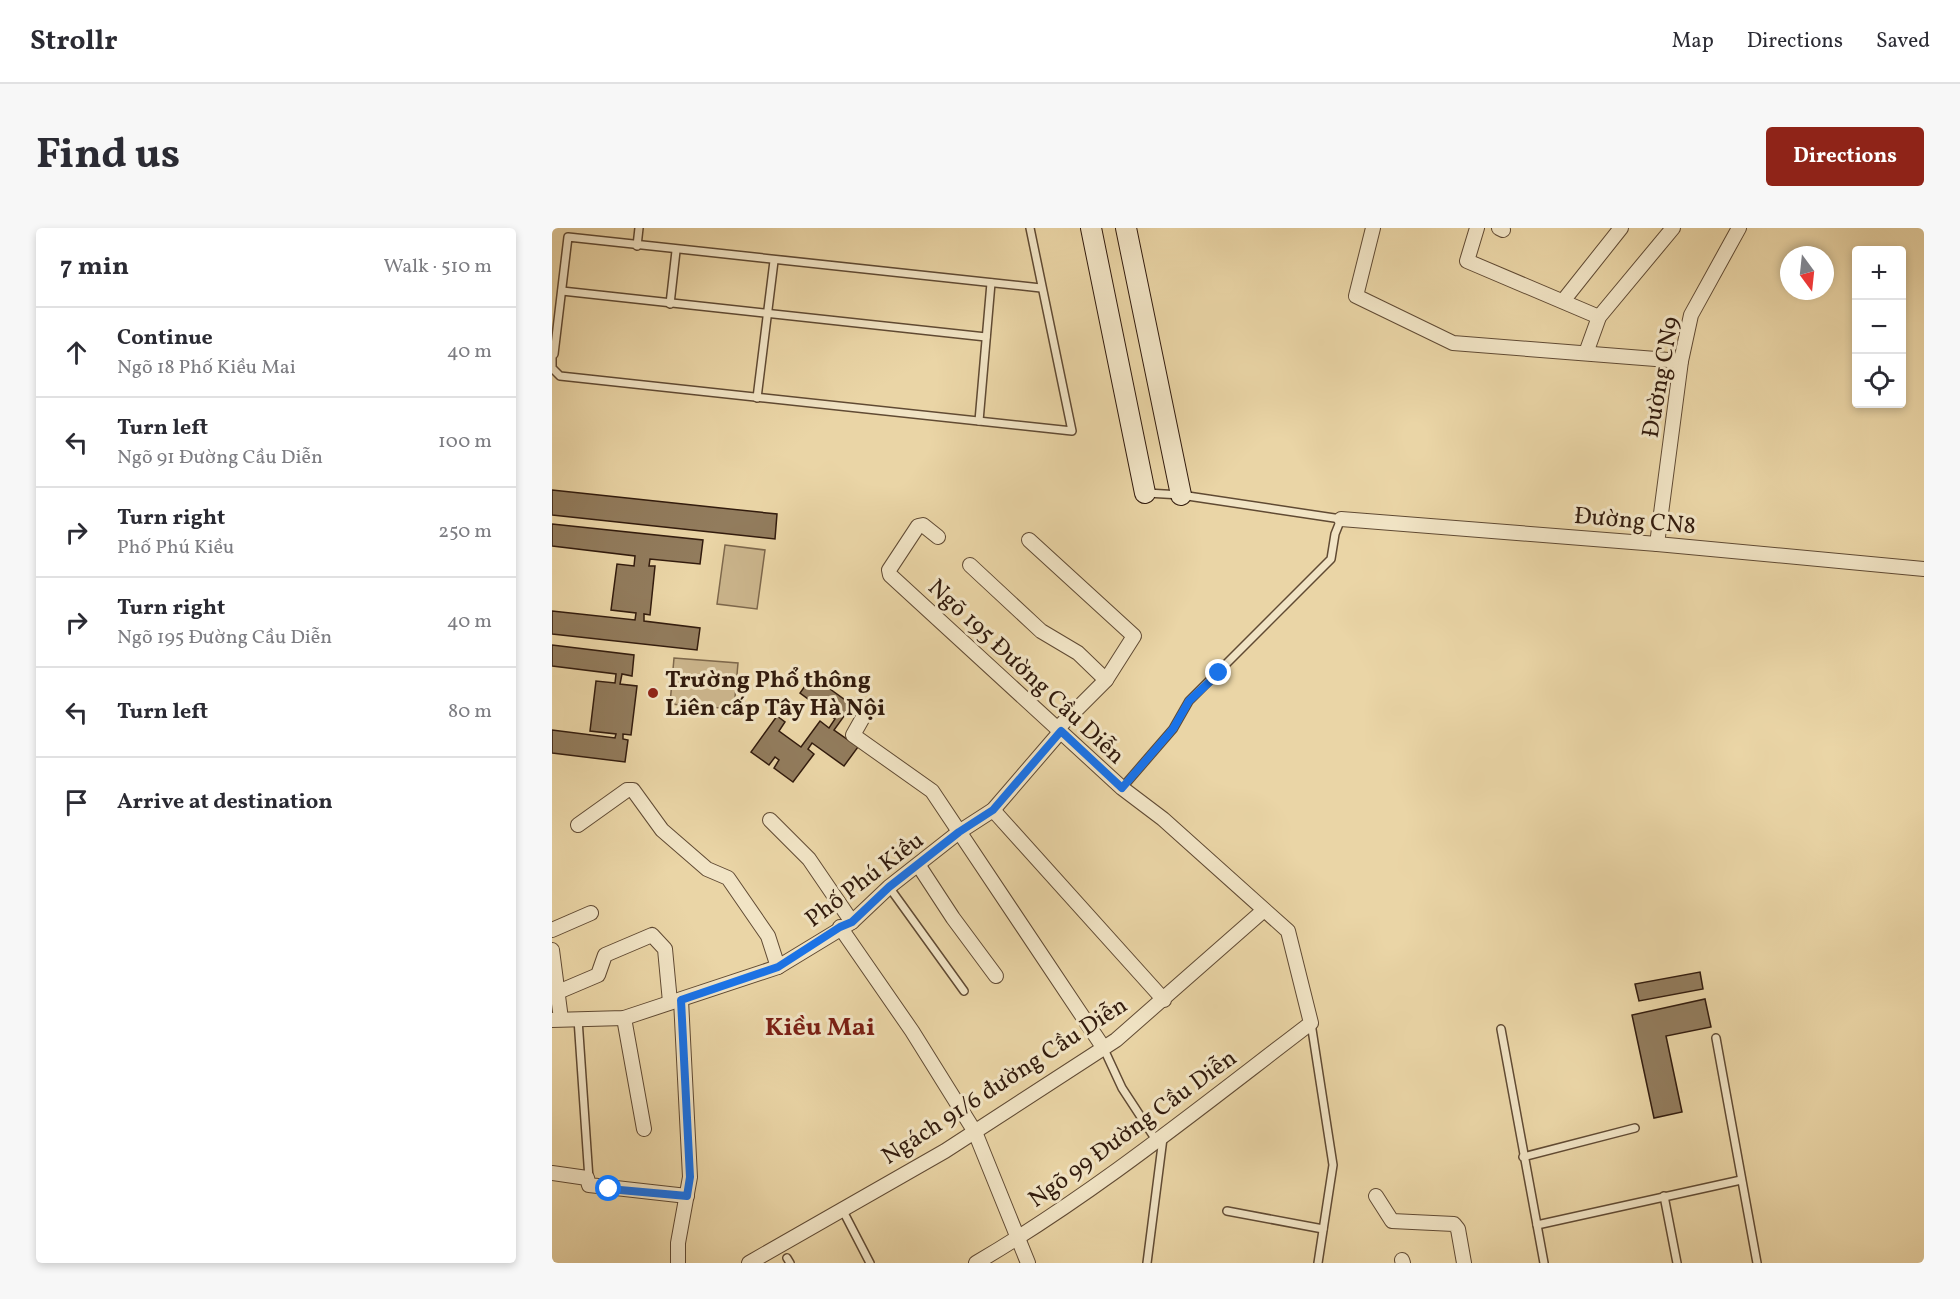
<!DOCTYPE html>
<meta charset="utf-8">
<style>
:root{--surface:#fff;--page:#f7f7f7;--text:#2b2b33;--muted:#7c7c81;--line:#e1e1e2;--accent:#8f2418}
body{margin:0;font-family:Vollkorn,serif;background:var(--page);color:var(--text)}
.controls{position:absolute;right:18px;top:18px;display:grid;overflow:hidden;border-radius:6px;box-shadow:0 3px 9px #0003}
.controls button{width:54px;height:54px;display:grid;place-items:center;padding:0;border:0;border-bottom:2px solid var(--line);background:var(--surface);color:var(--text);font:30px sans-serif}
.compass{position:absolute;left:1228px;top:18px;width:54px;height:54px;border-radius:50%;background:var(--surface);box-shadow:0 3px 9px #0003;rotate:165deg}
.stop{position:absolute;width:18px;height:18px;margin:-14px;border:4px solid #1a73e8;border-radius:50%;background:#fff}
.stop.end{background:#1a73e8;border-color:#fff;box-shadow:0 2px 6px #0008}
.list{margin:0;padding:0;list-style:none}
h2{display:flex;justify-content:space-between;align-items:center;height:78px;margin:0;padding:0 24px;font-size:26px}
h2 small{font-size:20px;font-weight:400;color:var(--muted)}
.list li{display:grid;grid-template-columns:39px 1fr auto;gap:18px;align-items:center;box-sizing:border-box;height:90px;padding:0 24px;border-top:2px solid var(--line)}
.list b{display:block;font-size:22px;white-space:nowrap}
.list p{margin:0;font-size:20px;white-space:nowrap;color:var(--muted)}
.list em{font-size:20px;font-style:normal;color:var(--muted)}
.icon{flex:none;width:33px;height:33px;fill:none;stroke:currentColor;stroke-width:2;stroke-linecap:round;stroke-linejoin:round}
.map{position:relative;flex:none;width:1372px;height:1035px;overflow:hidden;border-radius:6px}
header{display:flex;align-items:center;gap:36px;box-sizing:border-box;height:84px;padding:0 30px;background:var(--surface);border-bottom:2px solid var(--line)}
header strong{font-size:28px}
nav{display:flex;gap:33px;margin-inline-start:auto;font-size:21px}
.intro{display:flex;align-items:center;justify-content:space-between;box-sizing:border-box;height:144px;padding:0 36px}
h1{margin:0;font-size:42px}
.button{padding:15px 27px;border-radius:6px;background:var(--accent);color:#fff;font-size:21px;font-weight:700}
main{display:flex;gap:36px;padding:0 36px}
aside{flex:1;background:var(--surface);border-radius:6px;box-shadow:0 3px 9px #0003}
.map>svg:first-child{display:block}
</style>
<header>
<strong>Strollr</strong>
<nav><a>Map</a><a>Directions</a><a>Saved</a></nav>
</header>
<div class="intro"><h1>Find us</h1><a class="button">Directions</a></div>
<main>
<aside>
<h2>7 min<small>Walk · 510 m</small></h2>
<ul class="list">
<li><svg class="icon" aria-label="ahead" viewBox="0 0 24 24"><path d="M12 20V5M6 11l6-6 6 6"/></svg><div><b>Continue</b><p>Ngõ 18 Phố Kiều Mai</p></div><em>40 m</em></li>
<li><svg class="icon" aria-label="left" viewBox="0 0 24 24"><path d="M17 20v-9H6M10 6l-5 5 5 5"/></svg><div><b>Turn left</b><p>Ngõ 91 Đường Cầu Diễn</p></div><em>100 m</em></li>
<li><svg class="icon" aria-label="right" viewBox="0 0 24 24"><path d="M7 20v-9h11M14 6l5 5-5 5"/></svg><div><b>Turn right</b><p>Phố Phú Kiều</p></div><em>250 m</em></li>
<li><svg class="icon" aria-label="right" viewBox="0 0 24 24"><path d="M7 20v-9h11M14 6l5 5-5 5"/></svg><div><b>Turn right</b><p>Ngõ 195 Đường Cầu Diễn</p></div><em>40 m</em></li>
<li><svg class="icon" aria-label="left" viewBox="0 0 24 24"><path d="M17 20v-9H6M10 6l-5 5 5 5"/></svg><div><b>Turn left</b></div><em>80 m</em></li>
<li><svg class="icon" aria-label="arrive" viewBox="0 0 24 24"><path d="M6 21V4h12l-3 4 3 4H6"/></svg><div><b>Arrive at destination</b></div></li>
</ul>
</aside>
<div class="map">
<svg width="1372" height="1035" viewBox="0 0 1372 1035">
<rect width="100%" height="100%" fill="#ead5a6"/>
<filter id="stains"><feTurbulence type="fractalNoise" baseFrequency=".00333" numOctaves="4"/><feColorMatrix values="0 0 0 0 .2 0 0 0 0 .09 0 0 0 0 .02 0 0 0 .5 -.17"/></filter>
<radialGradient id="worn" r=".72"><stop offset=".6" stop-color="#630" stop-opacity="0"/><stop offset="1" stop-color="#630" stop-opacity=".3"/></radialGradient>
<g fill="#cbb58c" stroke="#7e684c" stroke-width="1.5">
<polygon points="173,317 213,322 205,381 165,376"/>
<polygon points="122,430 186,435 182,481 118,476"/>
</g>
<g fill="#927c5d" stroke="#321b0d" stroke-width="1.5">
<polygon points="0,262 225,286 223,311 0,287"/>
<polygon points="0,296 151,312 148,336 98,331 97,338 103,338 98,387 92,386 92,393 148,400 145,422 0,406 0,383 83,392 84,385 59,382 65,336 82,338 83,328 0,318"/>
<polygon points="0,417 82,427 80,448 70,446 68,456 85,458 79,507 71,506 71,511 76,512 73,534 0,525 0,502 63,510 64,506 38,503 44,453 63,455 64,446 0,438"/>
<polygon points="260,448 300,477 282,502 306,519 292,538 260,515 256,521 262,526 241,554 222,540 227,532 223,529 217,537 199,524 225,488 233,494 227,503 249,519 268,493 277,500 283,491 248,465"/>
<polygon points="1148,744 1151,761 1087,773 1083,756"/>
<polygon points="1153,771 1159,799 1114,808 1130,884 1102,890 1080,787"/>
</g>
<g fill="none" stroke-linecap="round" stroke-linejoin="round">
<g stroke="#604a33" stroke-width="10">
<g id="lane">
<polyline points="85,18 87,0"/>
<polyline points="10,63 434,109"/>
<polyline points="118,76 124,23"/>
<polyline points="0,126 0,140 8,148 520,203 478,0"/>
<polyline points="2,126 16,9 489,60"/>
<polyline points="205,170 222,33"/>
<polyline points="427,193 439,55"/>
<polyline points="570,560 621,501 637,473 779,331 783,306 789,291 629,267 595,265"/>
<polyline points="337,659 412,763"/>
<polyline points="26,791 37,951"/>
<polyline points="759,795 781,937 766,1035"/>
<polyline points="949,801 992,1035"/>
<polyline points="1164,810 1205,1035"/>
<polyline points="551,819 570,860 604,912"/>
<polyline points="971,929 1083,900"/>
<polyline points="1112,968 1125,1035"/>
<polyline points="290,981 318,1035"/>
<polyline points="675,983 771,1001"/>
<polyline points="985,997 1189,952"/>
<polyline points="235,1030 238,1035"/>
<polyline points="595,1035 611,910"/>
</g>
</g>
<g stroke="#604a33" stroke-width="16">
<g id="street">
<polyline points="821,0 804,68 901,115 1129,133"/>
<polyline points="925,0 915,33 1047,89"/>
<polyline points="947,0 951,2"/>
<polyline points="1011,73 1069,0"/>
<polyline points="1034,125 1047,89 1121,0"/>
<polyline points="789,291 1105,316 1372,341"/>
<path d="M386 309 371 297 366 298 337 342 338 347 570 560 611 591 736 703 759 795C650 878 542 966 424 1035"/>
<polyline points="477,312 582,408 554,452 506,500"/>
<polyline points="1105,316 1129,133 1139,87 1187,0"/>
<polyline points="418,337 489,403 526,425 554,452"/>
<polyline points="318,477 301,507 380,563 551,819"/>
<polyline points="441,582 612,772"/>
<polyline points="218,592 257,631 300,694"/>
<polyline points="26,597 75,562 81,562 110,602 155,641 176,650 216,708 226,739"/>
<polyline points="367,638 401,690 444,748"/>
<polyline points="288,699 360,803 423,904 476,1035"/>
<polyline points="0,702 39,685"/>
<polyline points="0,722 9,791"/>
<polyline points="6,764 46,747 53,727 100,707 113,721 118,774"/>
<polyline points="72,790 92,901"/>
<polyline points="0,792 72,790 226,739 300,694 337,659 407,604 441,582 509,503"/>
<polyline points="0,945 35,950 37,957 135,968"/>
<polyline points="824,968 840,993 902,996 906,1001 912,1035"/>
<polyline points="850,1032 851,1035"/>
<polyline points="126,1035 126,1015 138,949 129,772"/>
<polyline points="197,1035 393,923 564,812 712,682"/>
</g>
</g>
<g stroke="#321b0d" stroke-width="22">
<g id="secondary">
<polyline points="539,0 593,265"/>
<polyline points="574,0 629,267"/>
</g>
</g>
<use href="#lane" stroke="#f1e4c5" stroke-width="7"/>
<use href="#street" stroke="#f1e4c5" stroke-width="14"/>
<use href="#secondary" stroke="#f1e4c5" stroke-width="20"/>
</g>
<g fill="none" stroke-linecap="round" stroke-linejoin="round">
<polyline stroke="#1a73e8" stroke-width="8" points="57,961 135,968 138,949 129,772 226,739 288,699 300,694 337,659 407,604 441,582 509,503 570,560 621,501 637,473 667,445"/>
</g>
<circle fill="#8f2418" stroke="#f1e4c5" stroke-width="2" cx="101" cy="465" r="6"/>
<g text-anchor="middle" stroke-width="6" stroke-linejoin="round" paint-order="stroke">
<g font-size="24" fill="#321b0d" stroke="#f1e4c5">
<text transform="translate(1108 149) rotate(-80)" y="8">Đường CN9</text>
<text transform="translate(1083 292) rotate(5)" y="8">Đường CN8</text>
<text transform="translate(475 443) rotate(43)" y="8">Ngõ 195 Đường Cầu Diễn</text>
<text transform="translate(312 651) rotate(-37)" y="8">Phố Phú Kiều</text>
<text transform="translate(452 852) rotate(-33)" y="8">Ngách 91/6 đường Cầu Diễn</text>
<text transform="translate(580 900) rotate(-36)" y="8">Ngõ 99 Đường Cầu Diễn</text>
</g>
<g font-size="24" font-weight="bold" fill="#321b0d" stroke="#f1e4c5" text-anchor="start">
<text x="113" y="459">Trường Phổ thông<tspan x="113" dy="28">Liên cấp Tây Hà Nội</tspan></text>
</g>
<g font-size="26" font-weight="bold" fill="#7a1f14" stroke="#f1e4c5">
<text x="268" y="807">Kiều Mai</text>
</g>
</g>
<rect width="100%" height="100%" filter="url(#stains)"/>
<rect width="100%" height="100%" fill="url(#worn)"/>
</svg>
<div class="controls">
<button>+</button>
<button>−</button>
<button><svg class="icon" aria-label="locate" viewBox="0 0 24 24"><circle cx="12" cy="12" r="6"/><path d="M12 2v4M12 18v4M2 12h4M18 12h4"/></svg></button>
</div>
<svg class="compass" viewBox="-18 -18 36 36"><path d="M0-13l5 13h-10z" fill="#e53935"/><path d="M0 13l5-13h-10z" fill="#7c7c81"/></svg>
<div class="stop" style="left:57px;top:961px"></div>
<div class="stop end" style="left:667px;top:445px"></div>
</div>
</main>
